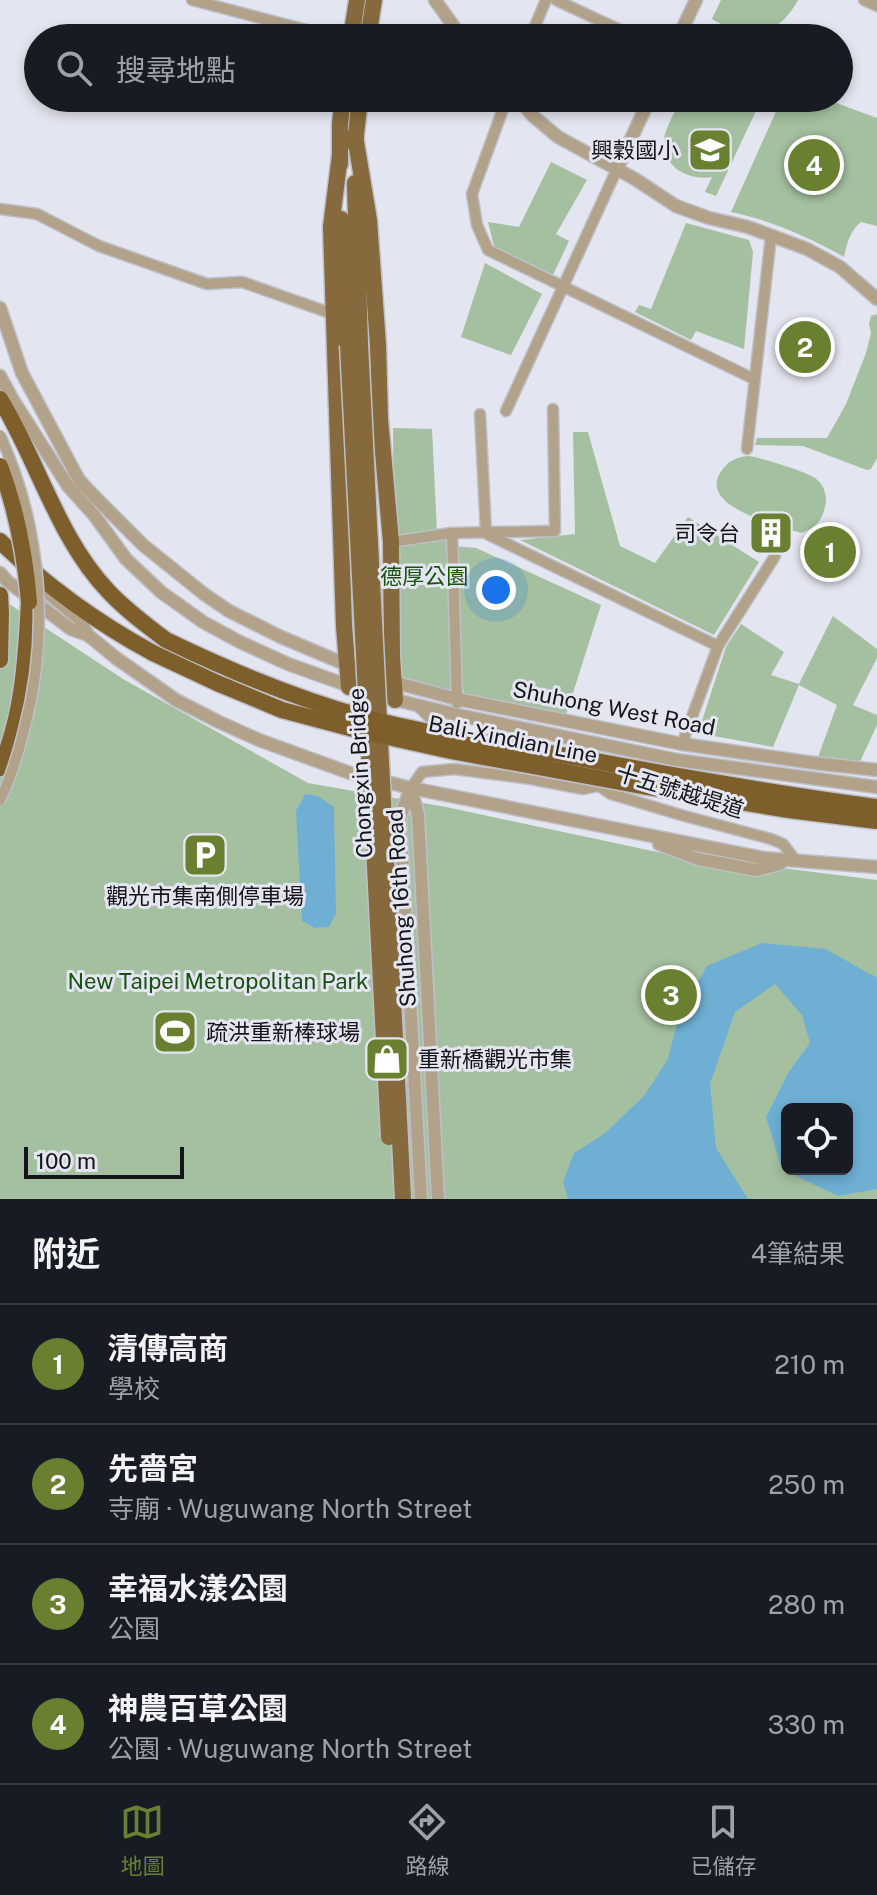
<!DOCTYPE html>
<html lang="zh-TW">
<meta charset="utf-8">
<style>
:root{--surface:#171b24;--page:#20242c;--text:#f1f3f6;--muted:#9ea1a6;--line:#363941;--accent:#6a8031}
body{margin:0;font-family:"Public Sans","Noto Sans TC",sans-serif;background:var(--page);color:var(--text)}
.controls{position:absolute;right:24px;bottom:24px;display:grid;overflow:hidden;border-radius:12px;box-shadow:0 4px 12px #0003}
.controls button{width:72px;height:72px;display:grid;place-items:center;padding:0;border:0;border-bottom:2px solid var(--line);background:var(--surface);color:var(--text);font:40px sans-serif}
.scale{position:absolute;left:24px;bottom:20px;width:160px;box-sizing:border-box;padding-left:8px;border:4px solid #141518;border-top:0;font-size:22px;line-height:28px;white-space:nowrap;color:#141518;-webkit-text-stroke:6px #e3e5f0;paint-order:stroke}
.you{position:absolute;left:496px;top:590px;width:28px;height:28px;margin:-20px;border:6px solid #fff;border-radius:50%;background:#1a73e8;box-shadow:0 0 0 12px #1a73e833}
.badge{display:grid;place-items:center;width:52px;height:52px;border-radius:50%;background:var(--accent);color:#fff;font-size:26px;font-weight:700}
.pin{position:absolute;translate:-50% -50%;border:4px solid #fff;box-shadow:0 2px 8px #0006}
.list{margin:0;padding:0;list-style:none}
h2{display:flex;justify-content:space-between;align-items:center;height:104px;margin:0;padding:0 32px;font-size:34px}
h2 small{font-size:26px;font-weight:400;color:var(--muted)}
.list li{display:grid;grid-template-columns:52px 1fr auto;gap:24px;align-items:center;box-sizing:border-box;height:120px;padding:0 32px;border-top:2px solid var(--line)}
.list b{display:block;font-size:30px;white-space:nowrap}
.list p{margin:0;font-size:26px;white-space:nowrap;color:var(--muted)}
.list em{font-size:26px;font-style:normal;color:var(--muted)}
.icon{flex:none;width:44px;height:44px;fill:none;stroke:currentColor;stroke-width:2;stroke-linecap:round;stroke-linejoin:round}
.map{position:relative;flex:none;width:877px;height:1199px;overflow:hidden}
.search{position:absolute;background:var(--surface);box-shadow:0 4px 12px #0003;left:24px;right:24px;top:24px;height:88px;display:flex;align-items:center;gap:20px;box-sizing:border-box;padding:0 28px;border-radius:44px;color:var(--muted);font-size:30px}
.sheet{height:584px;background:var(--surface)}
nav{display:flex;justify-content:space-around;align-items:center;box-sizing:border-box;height:112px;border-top:2px solid var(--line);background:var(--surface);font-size:22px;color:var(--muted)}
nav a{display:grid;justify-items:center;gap:4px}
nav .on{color:var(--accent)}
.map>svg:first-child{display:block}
</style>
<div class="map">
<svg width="877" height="1199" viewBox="0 0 877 1199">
<rect width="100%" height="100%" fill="#e3e5f0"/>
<g fill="#a4c0a0" fill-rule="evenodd">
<path d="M721 0H798C787 21 766 40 741 33 731 30 721 24 712 19Z"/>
<path d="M681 98H762L716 196 705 192 712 177C688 181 662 167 664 139 666 126 676 111 681 98Z"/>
<path d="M782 98H823L877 118V226L861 222C850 231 847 243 844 257 809 237 770 220 731 212Z"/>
<polygon points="551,162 587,180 556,234 569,241 553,275 494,246 488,222 519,227"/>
<polygon points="686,223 749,240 753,252 744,349 696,331 691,340 635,312 639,305 651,309"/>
<polygon points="485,263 542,294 511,355 461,337"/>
<polygon points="877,314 877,458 871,469 867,470 803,446 755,445 757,438 827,438 846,404 866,353 871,333 869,324 871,316"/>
<polygon points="393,428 432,429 437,532 394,535"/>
<polygon points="573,432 588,432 620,546 655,563 688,517 759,562 714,635 520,540 575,534"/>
<path d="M749 456C762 458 805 471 815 478 824 484 828 497 825 507 822 521 815 528 801 533 780 526 702 508 719 475 726 462 735 457 749 456Z"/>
<polygon points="452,538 453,546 476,548 601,605 565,718 464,697 457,637 458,706 402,687 398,670 392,543"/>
<path d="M0 598 123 679 308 783 446 807 662 853 877 880V1199H0ZM787 1109H847V1169H787Z"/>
<polygon points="833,616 877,649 877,658 853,705 877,715 877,725 858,766 818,757 837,705 799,685 773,747 698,733 726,647 741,624 784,652 771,675 799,684"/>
</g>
<g fill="#6eafd3" fill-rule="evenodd">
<polygon points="305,794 318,796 334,807 336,913 329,927 315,928 302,921 296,811"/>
<path d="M762 943 826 949 877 978V1189L838 1196 782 1169 766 1117 788 1073 810 1043 802 1015 775 984 735 1012 710 1084 716 1148 748 1199H568L563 1182 574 1153 604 1134 644 1096 668 1059 680 1012 707 966ZM787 1109H847V1169H787Z"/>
</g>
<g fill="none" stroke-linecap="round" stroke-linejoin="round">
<g stroke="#bec0c9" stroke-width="13">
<g id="minor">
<polyline points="192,0 337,38"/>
<polyline points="556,0 637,38"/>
<polyline points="864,0 877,6"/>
<polyline points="530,38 546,0"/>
<polyline points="507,98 472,194 477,225 488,250 754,379"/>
<polyline points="0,209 37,214 99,246 207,284 242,282 333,314"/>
<polyline points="506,411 617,169"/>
<polyline points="480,414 486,533"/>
<polyline points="747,449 771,236"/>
<polyline points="452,533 457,703"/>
<polyline points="487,534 718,646"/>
<polyline points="391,542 452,533 555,531 553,409"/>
<polyline points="418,706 433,721 452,732"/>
<polyline points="682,744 718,646 775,556"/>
<polyline points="596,784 611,794 681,815 771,839 783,844 795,860"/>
<polyline points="411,788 422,772 454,769 531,779 583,789 608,784"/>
</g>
</g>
<g stroke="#bec0c9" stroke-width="15">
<g id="tertiary">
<polyline points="435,0 462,38"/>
<polyline points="678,38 696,0"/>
<polyline points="518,98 533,116 558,137 635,179 676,206 709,218 748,227 807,249 840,267 877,299"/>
<polyline points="617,169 650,98"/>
<polyline points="0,308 22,373 79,480 95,497 143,545 204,594 229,611 281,637 352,667"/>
<polyline points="0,376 13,400 68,486 94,515 126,559 161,592 203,622 240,642 288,664 355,688"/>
<polyline points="0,573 7,581 71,629 88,635 116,658 176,700 219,722 259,740 350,773 411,788 763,858 877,867"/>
<polyline points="49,594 80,620 88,635"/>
<polyline points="369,673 393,682 457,699 682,744 814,763 877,770"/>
<polyline points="388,698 458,715 677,760 877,787"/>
<polyline points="411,788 400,817 421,1199"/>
<polyline points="411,788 418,815 438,1199"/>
<polyline points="659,844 698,859 756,870 780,864"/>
</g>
</g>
<g stroke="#bec0c9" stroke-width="19">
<g id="primary">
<polyline points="351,38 357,0"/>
<polyline points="368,38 374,0"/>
<polyline points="355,136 369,220 378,345 380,419 391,542 392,657 395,700"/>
<polyline points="355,144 360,98"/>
<polyline points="340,155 331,227 344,626 349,687"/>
<polyline points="340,164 340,124 343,98"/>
<polyline points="355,183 360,344"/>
<polyline points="341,219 348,345"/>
</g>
</g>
<g stroke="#bec0c9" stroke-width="19">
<g id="trunk">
<path d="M0 399C38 461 58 539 109 592 126 610 146 625 166 640"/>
<path d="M0 541C47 587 96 622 153 653"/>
<polyline points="0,595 1,613 0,660"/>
<path d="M0 768C23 716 26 658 29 602"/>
</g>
</g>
<use href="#minor" stroke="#b2a28a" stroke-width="10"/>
<use href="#tertiary" stroke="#b2a28a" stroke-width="12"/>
<use href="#primary" stroke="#86693c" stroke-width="16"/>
<use href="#trunk" stroke="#7e5e2b" stroke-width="16"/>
<g stroke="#bec0c9" stroke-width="13" stroke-linecap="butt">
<path id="minor-bridge" d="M0 435C42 528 50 633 24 730 18 754 11 778 0 800"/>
</g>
<g stroke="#bec0c9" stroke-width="19" stroke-linecap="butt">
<g id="primary-bridge">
<polyline points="360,344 403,1199"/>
<polyline points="348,345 389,1137"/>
</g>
</g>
<g stroke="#bec0c9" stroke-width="19" stroke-linecap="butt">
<g id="trunk-bridge">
<path d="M0 466C17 511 25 554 29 602"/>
<path d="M166 640C230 671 294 698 363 717 435 736 510 746 584 759 681 777 779 794 877 807"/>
<polyline points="153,653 217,683 282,710 361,731 451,751 647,787 789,810 877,821"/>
</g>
</g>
<use href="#minor-bridge" stroke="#b2a28a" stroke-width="10"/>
<use href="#primary-bridge" stroke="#86693c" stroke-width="16"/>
<use href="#trunk-bridge" stroke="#7e5e2b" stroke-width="16"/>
</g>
<defs>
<g id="school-square" transform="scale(2.3)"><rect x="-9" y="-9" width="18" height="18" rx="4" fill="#6a8031" stroke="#e3e5f0"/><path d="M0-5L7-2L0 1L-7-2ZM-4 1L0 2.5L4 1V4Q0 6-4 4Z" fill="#fff"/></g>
<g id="building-square" transform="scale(2.3)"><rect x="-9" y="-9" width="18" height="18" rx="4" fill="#6a8031" stroke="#e3e5f0"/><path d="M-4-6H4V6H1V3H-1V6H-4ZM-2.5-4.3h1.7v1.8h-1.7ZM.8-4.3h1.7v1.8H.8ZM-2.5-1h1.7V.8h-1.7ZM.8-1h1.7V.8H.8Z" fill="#fff"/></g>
<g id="parking-square" transform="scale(2.3)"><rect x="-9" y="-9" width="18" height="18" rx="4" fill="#6a8031" stroke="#e3e5f0"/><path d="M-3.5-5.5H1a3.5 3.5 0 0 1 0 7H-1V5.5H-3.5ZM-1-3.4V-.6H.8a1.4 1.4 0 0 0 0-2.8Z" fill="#fff"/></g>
<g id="stadium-square" transform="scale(2.3)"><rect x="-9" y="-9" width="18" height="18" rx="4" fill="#6a8031" stroke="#e3e5f0"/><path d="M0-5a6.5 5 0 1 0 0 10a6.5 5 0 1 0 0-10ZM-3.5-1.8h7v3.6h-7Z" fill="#fff"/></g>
<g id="shop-square" transform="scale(2.3)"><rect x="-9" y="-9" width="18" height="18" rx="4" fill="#6a8031" stroke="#e3e5f0"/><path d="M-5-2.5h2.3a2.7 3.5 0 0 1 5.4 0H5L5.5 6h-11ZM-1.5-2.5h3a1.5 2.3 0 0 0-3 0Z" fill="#fff"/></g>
</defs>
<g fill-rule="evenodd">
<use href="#school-square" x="710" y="150"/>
<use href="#building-square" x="771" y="533"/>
<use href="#parking-square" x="205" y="855"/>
<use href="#stadium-square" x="175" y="1032"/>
<use href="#shop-square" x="387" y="1059"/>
</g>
<g text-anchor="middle" stroke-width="6" stroke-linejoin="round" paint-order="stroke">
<g font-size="22" fill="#141518" stroke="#e3e5f0" text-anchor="end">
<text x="679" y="158">興穀國小</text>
<text x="740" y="541">司令台</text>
<text x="205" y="904" text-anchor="middle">觀光市集南側停車場</text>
<text x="206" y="1040" text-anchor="start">疏洪重新棒球場</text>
<text x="418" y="1067" text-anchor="start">重新橋觀光市集</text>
</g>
<g font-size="22" fill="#17520e" stroke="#e3e5f0">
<text x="424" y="584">德厚公園</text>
<text x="218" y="989">New Taipei Metropolitan Park</text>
</g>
<g font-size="22" fill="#141518" stroke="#e3e5f0">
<text transform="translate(614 708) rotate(11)" y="8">Shuhong West Road</text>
<text transform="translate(513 739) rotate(11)" y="8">Bali-Xindian Line</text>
<text transform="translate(360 773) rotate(-93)" y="8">Chongxin Bridge</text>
<text transform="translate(680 791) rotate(17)" y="8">十五號越堤道</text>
<text transform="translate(401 908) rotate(-94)" y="8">Shuhong 16th Road</text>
</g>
</g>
</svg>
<div class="controls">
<button><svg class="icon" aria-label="locate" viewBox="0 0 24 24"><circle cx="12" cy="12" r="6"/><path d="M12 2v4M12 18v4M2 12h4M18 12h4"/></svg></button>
</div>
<div class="scale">100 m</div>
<div class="you"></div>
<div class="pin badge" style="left:830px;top:552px">1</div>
<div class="pin badge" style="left:805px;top:347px">2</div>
<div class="pin badge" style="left:671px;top:995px">3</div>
<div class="pin badge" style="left:814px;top:165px">4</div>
<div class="search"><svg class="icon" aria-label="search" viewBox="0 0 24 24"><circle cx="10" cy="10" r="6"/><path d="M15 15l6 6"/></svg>搜尋地點</div>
</div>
<section class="sheet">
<h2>附近<small>4筆結果</small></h2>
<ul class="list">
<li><span class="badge">1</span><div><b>清傳高商</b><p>學校</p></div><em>210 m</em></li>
<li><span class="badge">2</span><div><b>先嗇宮</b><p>寺廟 · Wuguwang North Street</p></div><em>250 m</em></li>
<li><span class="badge">3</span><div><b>幸福水漾公園</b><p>公園</p></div><em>280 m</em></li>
<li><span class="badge">4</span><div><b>神農百草公園</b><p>公園 · Wuguwang North Street</p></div><em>330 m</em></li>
</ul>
</section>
<nav>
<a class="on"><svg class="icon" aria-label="map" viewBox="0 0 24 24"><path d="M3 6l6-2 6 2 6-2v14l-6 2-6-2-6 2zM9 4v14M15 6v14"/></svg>地圖</a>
<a><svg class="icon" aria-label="directions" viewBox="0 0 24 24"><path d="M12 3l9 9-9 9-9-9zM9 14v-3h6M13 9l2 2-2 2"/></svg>路線</a>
<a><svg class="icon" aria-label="saved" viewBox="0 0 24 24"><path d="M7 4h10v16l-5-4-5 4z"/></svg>已儲存</a>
</nav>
